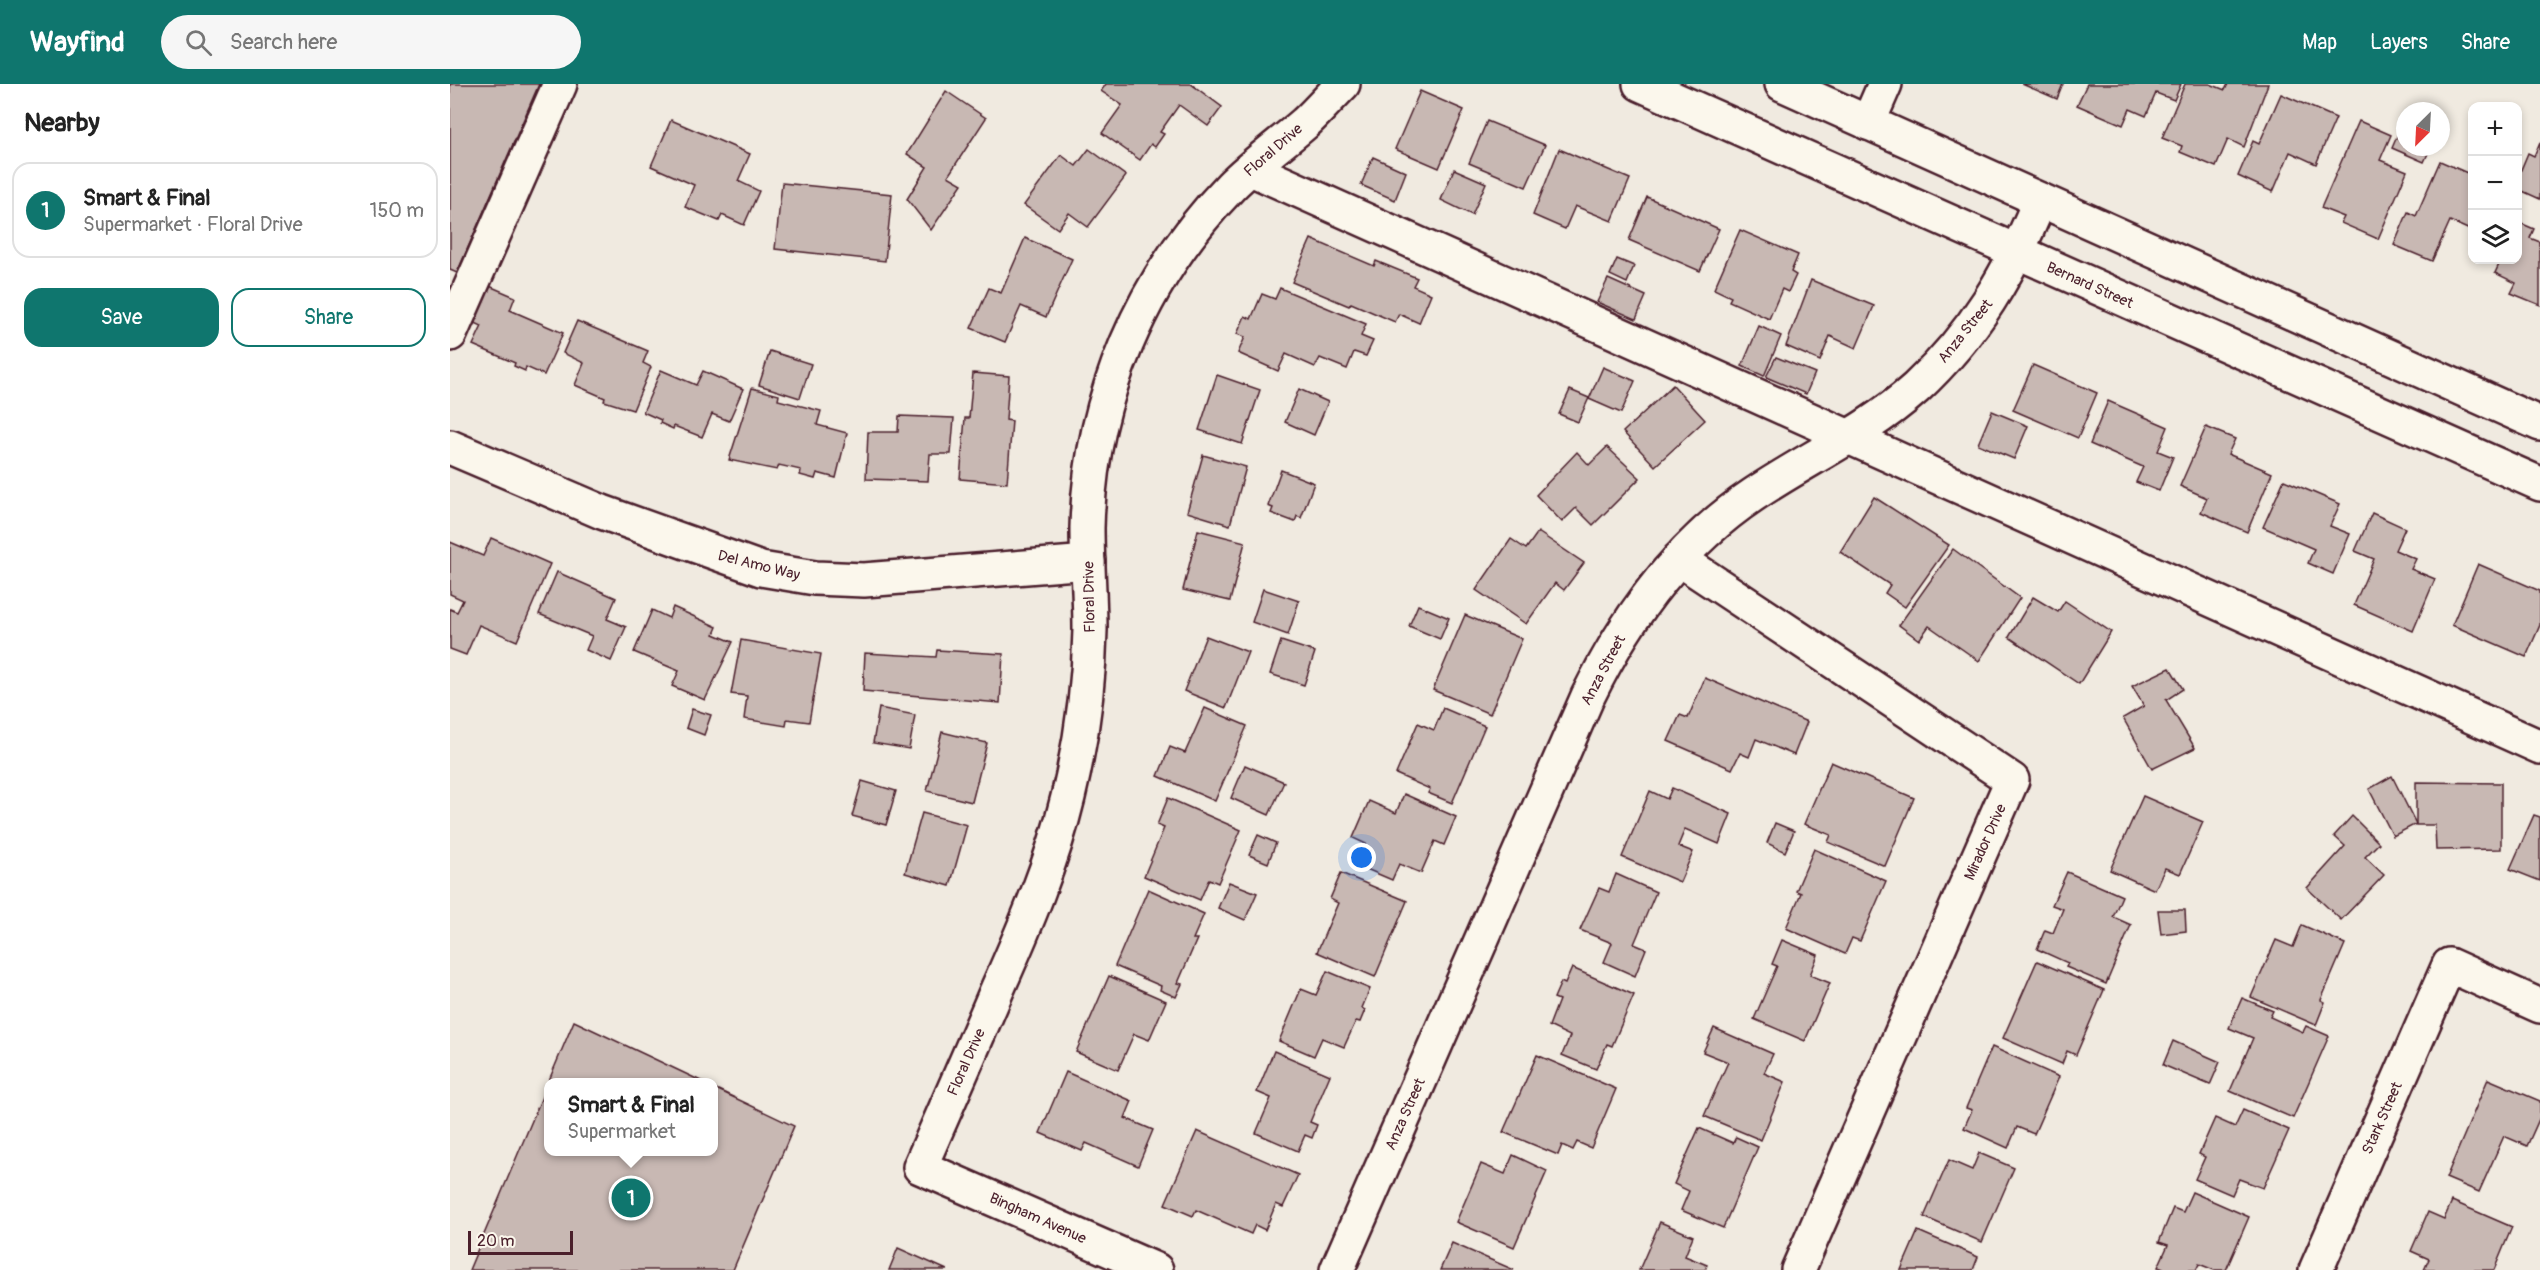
<!DOCTYPE html>
<meta charset="utf-8">
<style>
:root{--surface:#fff;--page:#f6f6f6;--text:#222;--muted:#767676;--line:#e0e0e0;--accent:#0f766e}
body{margin:0;font-family:Pangolin,sans-serif;background:var(--page);color:var(--text)}
.controls{position:absolute;right:18px;top:18px;display:grid;overflow:hidden;border-radius:12px;box-shadow:0 3px 9px #0003}
.controls button{width:54px;height:54px;display:grid;place-items:center;padding:0;border:0;border-bottom:2px solid var(--line);background:var(--surface);color:var(--text);font:30px sans-serif}
.compass{position:absolute;left:1946px;top:18px;width:54px;height:54px;border-radius:50%;background:var(--surface);box-shadow:0 3px 9px #0003;rotate:204deg}
.scale{position:absolute;left:18px;bottom:15px;width:105px;box-sizing:border-box;padding-left:6px;border:3px solid #4a1f2b;border-top:0;font-size:16px;line-height:21px;white-space:nowrap;color:#4a1f2b;-webkit-text-stroke:4px #fbf7ec;paint-order:stroke}
.you{position:absolute;left:912px;top:774px;width:21px;height:21px;margin:-15px;border:4px solid #fff;border-radius:50%;background:#1a73e8;box-shadow:0 0 0 9px #1a73e833}
.badge{display:grid;place-items:center;width:39px;height:39px;border-radius:50%;background:var(--accent);color:#fff;font-size:20px;font-weight:700}
.pin{position:absolute;translate:-50% -50%;border:3px solid #fff;box-shadow:0 2px 6px #0006}
.popup{position:absolute;left:94px;top:994px;width:174px;height:78px;box-sizing:border-box;display:grid;place-content:center;border-radius:12px;background:var(--surface);filter:drop-shadow(0 2px 4px #0005);font-size:20px;white-space:nowrap;color:var(--muted)}
.popup b{font-size:22px;color:var(--text)}
.popup::after{content:'';position:absolute;left:50%;top:100%;margin-left:-12px;border:12px solid transparent;border-top-color:var(--surface)}
.list{margin:0;padding:0;list-style:none}
h2{display:flex;justify-content:space-between;align-items:center;height:78px;margin:0;padding:0 24px;font-size:26px}
h2 small{font-size:20px;font-weight:400;color:var(--muted)}
.list li{display:grid;grid-template-columns:39px 1fr auto;gap:18px;align-items:center;box-sizing:border-box;height:96px;margin:0 12px 12px;padding:0 12px;border:2px solid var(--line);border-radius:18px}
.list b{display:block;font-size:22px;white-space:nowrap}
.list p{margin:0;font-size:20px;white-space:nowrap;color:var(--muted)}
.list em{font-size:20px;font-style:normal;color:var(--muted)}
.actions{display:flex;gap:12px;padding:18px 24px}
.actions a{flex:1;padding:14px 0;border:2px solid var(--accent);border-radius:18px;text-align:center;font-size:21px;color:var(--accent)}
.actions .main{background:var(--accent);color:#fff}
.icon{flex:none;width:33px;height:33px;fill:none;stroke:currentColor;stroke-width:2;stroke-linecap:round;stroke-linejoin:round}
.map{position:relative;flex:none;width:2090px;height:1186px;overflow:hidden}
header{display:flex;align-items:center;gap:36px;box-sizing:border-box;height:84px;padding:0 30px;background:var(--accent);color:#fff}
header strong{font-size:28px}
nav{display:flex;gap:33px;margin-inline-start:auto;font-size:21px}
.search{width:420px;height:54px;background:var(--page);display:flex;align-items:center;gap:15px;box-sizing:border-box;padding:0 21px;border-radius:33px;color:var(--muted);font-size:22px}
main{display:flex}
aside{flex:1;background:var(--surface)}
.map>svg:first-child{display:block}
</style>
<header>
<strong>Wayfind</strong>
<div class="search"><svg class="icon" aria-label="search" viewBox="0 0 24 24"><circle cx="10" cy="10" r="6"/><path d="M15 15l6 6"/></svg>Search here</div>
<nav><a>Map</a><a>Layers</a><a>Share</a></nav>
</header>
<main>
<aside>
<h2>Nearby<small></small></h2>
<ul class="list">
<li><span class="badge">1</span><div><b>Smart &amp; Final</b><p>Supermarket · Floral Drive</p></div><em>150 m</em></li>
</ul>
<div class="actions"><a class="main">Save</a><a>Share</a></div>
</aside>
<div class="map">
<svg width="2090" height="1186" viewBox="0 0 2090 1186">
<rect width="100%" height="100%" fill="#f0eae0"/>
<filter id="ink" filterUnits="userSpaceOnUse"><feTurbulence type="fractalNoise" baseFrequency=".0167" numOctaves="2"/><feDisplacementMap in="SourceGraphic" scale="12" xChannelSelector="R" yChannelSelector="G"/><feConvolveMatrix kernelMatrix="1 2 1 2 8 2 1 2 1" color-interpolation-filters="sRGB"/></filter>
<g filter="url(#ink)">
<g fill="#c8b8b3" stroke="#4a1f2b" stroke-width="1.5">
<polygon points="0,0 89,0 7,189 0,186"/>
<polygon points="656,0 741,0 772,23 758,42 729,21 710,48 714,50 705,63 701,60 690,76 652,49 672,21 651,7"/>
<polygon points="1572,0 1613,0 1607,15"/>
<polygon points="1637,0 1731,0 1724,16 1706,9 1696,32 1680,25 1673,41 1627,21"/>
<polygon points="1735,0 1760,0 1775,6 1778,0 1818,0 1794,63 1778,55 1766,83 1730,68 1732,62 1712,54"/>
<polygon points="496,7 536,34 498,92 512,100 481,146 457,115 477,83 457,70"/>
<polygon points="970,7 1014,26 989,84 945,65"/>
<polygon points="1831,10 1886,34 1866,80 1840,68 1823,108 1788,92 1803,57 1809,60"/>
<polygon points="1955,34 1955,63 1981,63 1974,78 1942,64"/>
<polygon points="221,36 300,70 288,97 309,107 294,141 272,131 269,137 235,123 244,101 201,82"/>
<polygon points="1037,37 1095,61 1076,103 1019,79"/>
<polygon points="1909,37 1941,51 1930,76 1957,87 1928,155 1891,139 1894,133 1871,124"/>
<polygon points="2090,58 2090,115 2068,105 2068,93 2078,69 2084,72"/>
<polygon points="639,65 676,92 638,143 619,129 608,145 574,121 611,71 626,82"/>
<polygon points="1109,65 1180,95 1162,137 1125,122 1115,145 1083,131"/>
<polygon points="923,73 956,88 945,116 911,101"/>
<polygon points="1990,77 2022,91 2022,147 2000,137 1982,177 1944,161 1958,128 1966,132"/>
<polygon points="1004,85 1036,99 1022,131 991,116"/>
<polygon points="332,99 442,110 435,177 325,165"/>
<polygon points="1197,113 1269,145 1250,187 1179,156"/>
<polygon points="2068,138 2084,145 2080,154 2090,158 2090,221 2061,209 2066,199 2045,189 2051,176 2068,176"/>
<polygon points="1290,146 1348,171 1341,188 1346,191 1338,208 1332,205 1319,235 1279,217 1281,213 1264,205"/>
<polygon points="575,154 622,175 596,233 571,222 555,258 521,244 539,204 551,209"/>
<polygon points="861,155 924,182 926,177 967,194 963,202 981,210 969,239 949,230 945,238 901,219 899,222 842,198"/>
<polygon points="1167,175 1184,182 1177,199 1160,191"/>
<polygon points="1158,195 1196,212 1186,235 1147,218"/>
<polygon points="1361,196 1424,222 1406,264 1380,252 1370,277 1336,262"/>
<polygon points="37,201 65,213 60,226 113,249 94,291 76,283 75,287 64,282 65,279 23,261 32,242 21,237"/>
<polygon points="830,204 916,240 911,252 923,257 916,272 904,268 897,285 870,274 865,283 836,270 828,287 788,269 795,253 787,250 795,232 801,235 812,210 825,215"/>
<polygon points="127,237 198,267 193,279 201,283 183,326 154,317 155,314 125,301 134,279 113,269"/>
<polygon points="1309,242 1331,252 1314,292 1292,282"/>
<polygon points="320,267 361,280 350,314 309,301"/>
<polygon points="1326,273 1365,289 1356,310 1316,293"/>
<polygon points="1583,281 1647,309 1628,354 1563,326"/>
<polygon points="1153,283 1185,297 1171,329 1139,315"/>
<polygon points="211,286 246,301 253,287 293,305 279,337 262,330 252,353 224,342 223,345 210,339 211,336 193,328"/>
<polygon points="523,289 559,292 556,336 562,337 557,399 510,395 515,334 519,334"/>
<polygon points="767,291 810,306 792,360 749,346"/>
<polygon points="1223,301 1255,336 1205,382 1173,348"/>
<polygon points="302,304 329,311 328,316 371,327 367,341 397,349 386,394 367,389 365,395 350,391 351,386 329,381 327,386 279,376"/>
<polygon points="849,305 878,318 864,351 835,338"/>
<polygon points="1120,306 1139,314 1128,338 1109,330"/>
<polygon points="1658,317 1718,343 1708,367 1723,373 1709,407 1686,398 1693,383 1640,360"/>
<polygon points="1542,327 1578,342 1564,375 1528,360"/>
<polygon points="449,332 504,334 501,370 480,370 478,397 416,395 418,348 448,348"/>
<polygon points="1756,343 1785,355 1778,370 1822,389 1797,448 1751,428 1757,414 1730,402"/>
<polygon points="1157,363 1190,394 1143,441 1126,424 1112,438 1086,411 1127,368 1139,381"/>
<polygon points="753,371 796,383 780,441 737,428"/>
<polygon points="831,386 864,399 851,434 847,432 845,438 821,429 823,424 818,422"/>
<polygon points="1834,396 1890,420 1880,442 1900,450 1883,490 1858,479 1864,465 1813,443"/>
<polygon points="1424,413 1499,461 1455,523 1435,509 1440,501 1390,468"/>
<polygon points="1922,429 1955,444 1945,466 1966,475 1961,485 1985,495 1963,547 1904,521 1924,475 1905,467"/>
<polygon points="748,446 795,458 780,517 733,506"/>
<polygon points="1088,448 1134,479 1114,506 1105,499 1076,540 1026,506 1061,455 1076,465"/>
<polygon points="41,454 100,480 67,557 29,541 16,571 0,565 0,525 7,528 13,516 0,510 0,458 33,472"/>
<polygon points="1503,465 1570,514 1529,577 1479,542 1469,556 1449,541"/>
<polygon points="2028,480 2090,507 2090,541 2076,573 2002,541"/>
<polygon points="107,488 166,514 157,535 176,543 161,577 136,566 142,552 89,530"/>
<polygon points="813,505 849,517 838,551 802,538"/>
<polygon points="1583,513 1608,528 1615,517 1661,548 1629,600 1559,553"/>
<polygon points="968,521 999,534 990,555 959,542"/>
<polygon points="223,523 267,543 264,550 283,558 255,616 222,602 229,587 184,568 202,526 219,534"/>
<polygon points="1015,531 1072,555 1040,630 983,606"/>
<polygon points="756,552 798,568 776,624 734,607"/>
<polygon points="291,556 371,570 359,638 337,635 336,642 294,635 297,612 281,610"/>
<polygon points="831,557 865,568 854,601 820,590"/>
<polygon points="487,566 553,570 550,619 413,607 415,569 486,573"/>
<polygon points="1720,584 1733,605 1716,616 1745,664 1702,685 1673,634 1694,622 1682,602"/>
<polygon points="1255,594 1357,638 1344,671 1306,655 1299,673 1290,669 1282,685 1218,657 1230,631 1238,634"/>
<polygon points="429,624 465,631 459,665 423,659"/>
<polygon points="755,624 797,642 765,717 708,692 720,663 735,669"/>
<polygon points="993,624 1035,642 1002,719 978,709 980,705 946,690 968,639 984,646"/>
<polygon points="242,625 261,631 254,651 236,644"/>
<polygon points="492,648 537,659 522,718 477,707"/>
<polygon points="1381,678 1464,714 1435,782 1378,758 1381,751 1354,740"/>
<polygon points="795,681 834,698 819,731 781,714"/>
<polygon points="1942,692 1966,740 1943,752 1919,705"/>
<polygon points="412,697 446,707 436,741 402,732"/>
<polygon points="1966,698 2051,699 2051,765 1986,766 1985,741 1966,741"/>
<polygon points="1222,704 1281,730 1269,760 1235,745 1228,762 1243,768 1230,798 1172,773 1200,707 1217,715"/>
<polygon points="954,710 1006,733 994,761 985,757 971,789 949,780 942,796 907,781 916,760 903,754 919,717 946,729"/>
<polygon points="1693,712 1753,738 1730,790 1715,784 1705,806 1660,786"/>
<polygon points="718,714 791,746 768,799 759,795 750,816 694,792 714,744 707,741"/>
<polygon points="472,729 517,741 500,802 455,789"/>
<polygon points="2084,731 2090,733 2090,797 2060,785"/>
<polygon points="1902,732 1929,759 1915,773 1934,791 1891,836 1857,804 1895,762 1884,752"/>
<polygon points="1325,739 1344,747 1335,768 1317,759"/>
<polygon points="808,751 826,759 818,779 799,771"/>
<polygon points="1364,765 1436,797 1410,857 1402,854 1395,870 1336,844 1351,809 1346,807"/>
<polygon points="1617,788 1672,812 1663,833 1681,841 1656,900 1616,883 1618,879 1587,865 1595,846 1603,849 1613,825 1602,821"/>
<polygon points="891,789 957,817 925,893 867,868 888,819 880,815"/>
<polygon points="1166,790 1206,808 1184,860 1196,865 1185,892 1154,878 1162,859 1130,846 1149,804 1159,808"/>
<polygon points="779,798 807,809 795,836 768,824"/>
<polygon points="698,805 754,830 743,855 747,855 728,899 732,900 726,913 710,906 711,902 665,882"/>
<polygon points="1708,826 1735,826 1736,847 1711,850"/>
<polygon points="1852,841 1895,860 1871,916 1875,918 1866,941 1801,913 1826,856 1843,863"/>
<polygon points="1332,856 1368,871 1360,891 1380,899 1355,957 1304,935 1327,882 1322,880"/>
<polygon points="1587,877 1654,906 1626,971 1617,967 1612,980 1553,954"/>
<polygon points="1122,884 1184,911 1162,962 1157,960 1146,985 1112,971 1120,952 1099,942 1109,916 1104,914 1111,898 1115,900"/>
<polygon points="877,887 920,905 912,924 915,926 910,938 906,937 894,963 872,954 864,972 829,957 851,905 866,911"/>
<polygon points="659,892 716,917 699,956 684,950 668,986 626,968"/>
<polygon points="1792,914 1823,927 1820,933 1853,948 1856,942 1879,952 1843,1034 1780,1007 1803,954 1779,944"/>
<polygon points="124,937 253,998 98,998 98,1068 264,1068 264,1004 344,1042 283,1186 19,1186"/>
<polygon points="1264,944 1323,970 1314,989 1335,998 1311,1056 1254,1032 1278,978 1253,968"/>
<polygon points="1723,957 1770,978 1760,1001 1713,981"/>
<polygon points="1542,963 1609,993 1584,1050 1567,1043 1558,1064 1514,1044 1522,1026 1516,1024"/>
<polygon points="824,967 880,991 860,1038 867,1041 862,1054 855,1051 848,1067 806,1049 821,1014 807,1008"/>
<polygon points="1087,971 1166,1005 1141,1064 1127,1058 1123,1066 1112,1061 1108,1071 1053,1048"/>
<polygon points="616,988 682,1017 675,1034 703,1046 688,1082 636,1059 632,1067 590,1049"/>
<polygon points="2038,995 2090,1017 2090,1033 2077,1062 2054,1052 2029,1108 1996,1094"/>
<polygon points="1793,1026 1839,1046 1813,1104 1789,1095 1782,1111 1745,1095 1755,1073 1749,1070 1765,1034 1785,1043"/>
<polygon points="1249,1044 1283,1059 1286,1053 1308,1063 1273,1144 1231,1126 1239,1107 1224,1100"/>
<polygon points="747,1047 848,1091 833,1123 826,1120 815,1146 805,1141 801,1150 746,1126 743,1132 715,1120"/>
<polygon points="1529,1069 1564,1084 1532,1158 1474,1133 1499,1076 1522,1086"/>
<polygon points="1063,1071 1097,1087 1064,1163 1006,1138 1031,1080 1055,1090"/>
<polygon points="1742,1108 1799,1133 1776,1186 1764,1186 1749,1180 1746,1186 1716,1186 1708,1183 1718,1161 1709,1158 1723,1124 1733,1128"/>
<polygon points="2002,1117 2062,1143 2044,1186 1974,1186 1979,1175 1961,1167 1978,1128 1994,1135"/>
<polygon points="1210,1138 1243,1152 1235,1172 1257,1181 1255,1186 1189,1186"/>
<polygon points="1468,1147 1528,1173 1523,1186 1451,1186"/>
<polygon points="1002,1159 1064,1186 990,1186"/>
<polygon points="448,1164 497,1186 439,1186"/>
</g>
<g fill="none" stroke-linecap="round" stroke-linejoin="round">
<g stroke="#4a1f2b" stroke-width="38">
<g id="minor">
<polyline points="1190,0 2090,400"/>
<polyline points="1332,0 2090,340"/>
<polyline points="1418,39 1435,0"/>
<polyline points="801,85 2090,663"/>
<polyline points="0,250 110,0"/>
<polyline points="0,363 152,428 311,485 365,494 414,496 638,478"/>
<polyline points="1229,475 1562,696 1348,1186"/>
<path d="M706 1186 470 1083C496 1024 522 965 547 906 575 843 602 780 618 713 631 659 639 602 640 546 640 512 637 478 637 444 640 315 692 194 781 102 804 79 831 60 855 39 868 27 880 13 893 0"/>
<path d="M887 1186 1138 612C1176 534 1230 460 1303 411 1358 374 1417 348 1466 304 1525 249 1560 189 1590 116"/>
<polyline points="1866,1186 1999,881 2090,922"/>
</g>
</g>
<use href="#minor" stroke="#fbf7ec" stroke-width="33"/>
</g>
</g>
<g text-anchor="middle" stroke-width="6" stroke-linejoin="round" paint-order="stroke">
<g font-size="15" fill="#4a1f2b" stroke="#fbf7ec">
<text transform="translate(823 66) rotate(-41)" y="5">Floral Drive</text>
<text transform="translate(1640 201) rotate(24)" y="5">Bernard Street</text>
<text transform="translate(1515 247) rotate(-51)" y="5">Anza Street</text>
<text transform="translate(309 481) rotate(14)" y="5">Del Amo Way</text>
<text transform="translate(639 513) rotate(-91)" y="5">Floral Drive</text>
<text transform="translate(1153 586) rotate(-62)" y="5">Anza Street</text>
<text transform="translate(1535 758) rotate(-66)" y="5">Mirador Drive</text>
<text transform="translate(516 978) rotate(-66)" y="5">Floral Drive</text>
<text transform="translate(955 1030) rotate(-66)" y="5">Anza Street</text>
<text transform="translate(1932 1034) rotate(-66)" y="5">Stark Street</text>
<text transform="translate(588 1134) rotate(24)" y="5">Bingham Avenue</text>
</g>
</g>
</svg>
<div class="controls">
<button>+</button>
<button>−</button>
<button><svg class="icon" aria-label="layers" viewBox="0 0 24 24"><path d="M12 4l9 5-9 5-9-5zM3 14l9 5 9-5"/></svg></button>
</div>
<svg class="compass" viewBox="-18 -18 36 36"><path d="M0-13l5 13h-10z" fill="#e53935"/><path d="M0 13l5-13h-10z" fill="#767676"/></svg>
<div class="scale">20 m</div>
<div class="you"></div>
<div class="pin badge" style="left:181px;top:1114px">1</div>
<div class="popup"><b>Smart &amp; Final</b>Supermarket</div>
</div>
</main>
